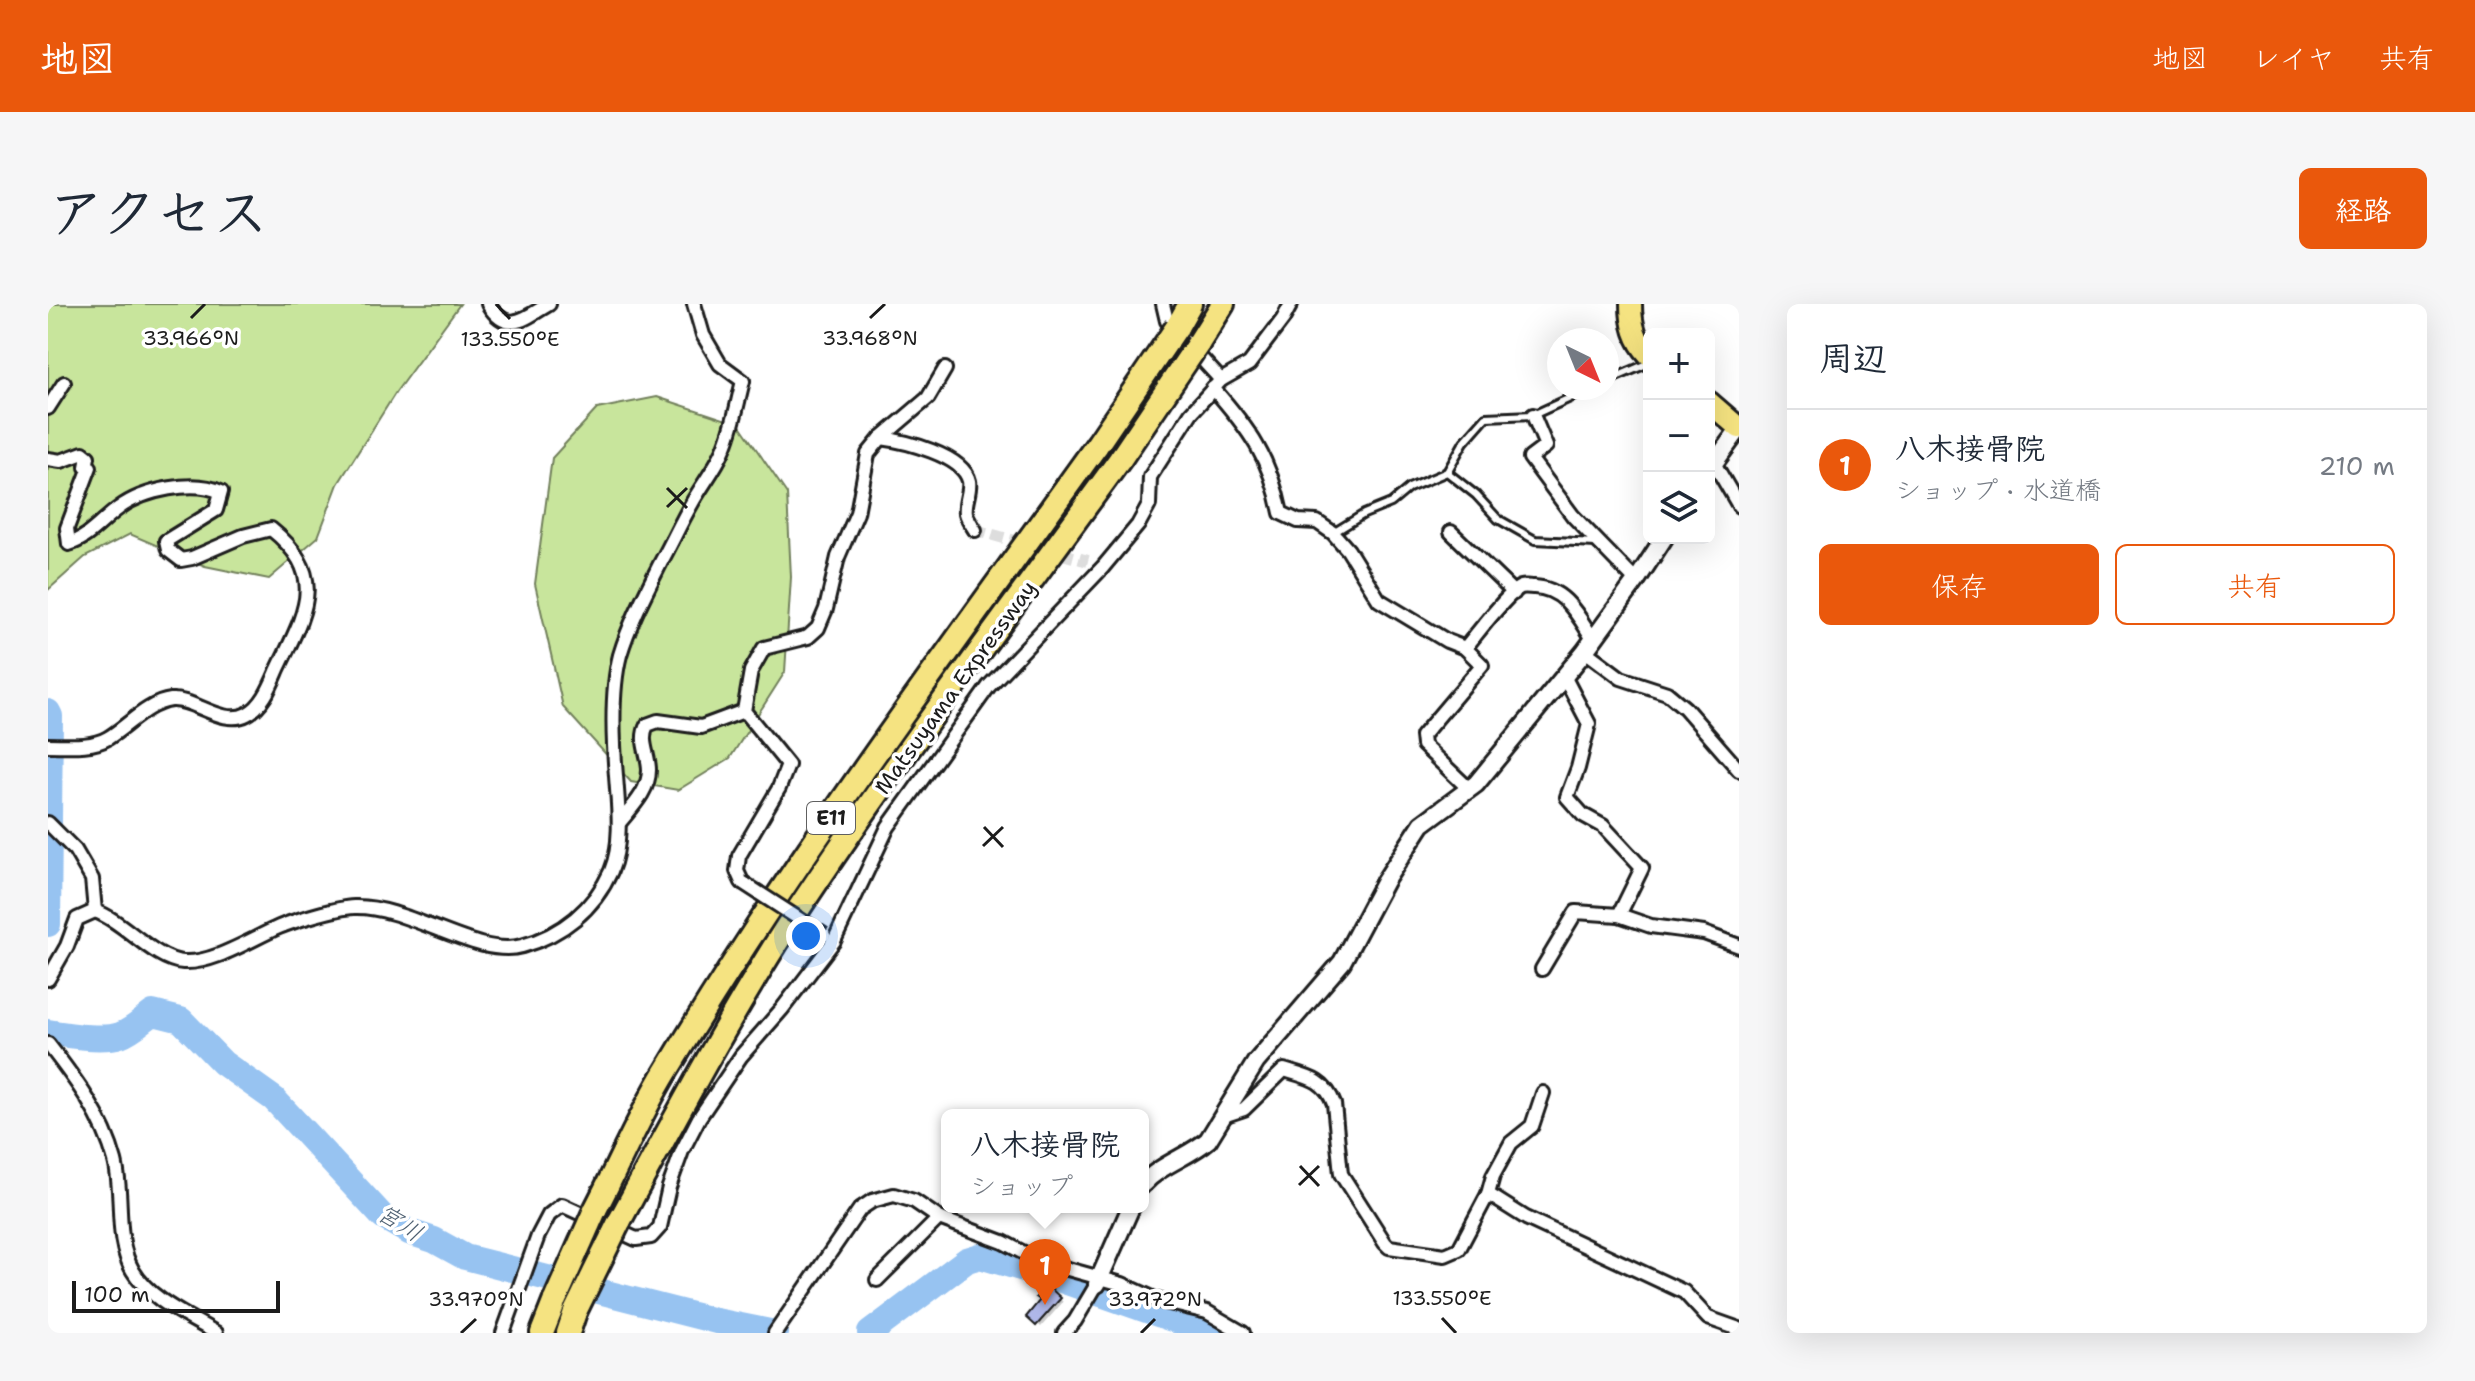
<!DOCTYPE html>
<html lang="ja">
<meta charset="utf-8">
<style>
:root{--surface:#fff;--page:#f6f6f7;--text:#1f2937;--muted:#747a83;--line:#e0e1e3;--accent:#ea580c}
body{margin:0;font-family:"Shantell Sans","Klee One",sans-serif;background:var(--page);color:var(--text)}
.controls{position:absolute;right:24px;top:24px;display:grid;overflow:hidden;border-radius:12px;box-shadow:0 8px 32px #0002}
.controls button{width:72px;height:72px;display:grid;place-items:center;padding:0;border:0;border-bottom:2px solid var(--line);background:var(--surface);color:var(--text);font:40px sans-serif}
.compass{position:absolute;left:1499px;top:24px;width:72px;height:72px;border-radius:50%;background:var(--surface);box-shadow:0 8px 32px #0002;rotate:137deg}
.scale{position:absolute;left:24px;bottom:20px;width:208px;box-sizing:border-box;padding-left:8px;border:4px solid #1c1c1c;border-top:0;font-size:22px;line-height:28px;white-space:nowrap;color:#1c1c1c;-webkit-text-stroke:6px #fff;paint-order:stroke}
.you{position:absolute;left:758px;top:632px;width:28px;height:28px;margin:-20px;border:6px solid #fff;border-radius:50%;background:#1a73e8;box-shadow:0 0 0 12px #1a73e833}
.badge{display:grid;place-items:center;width:52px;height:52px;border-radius:50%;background:var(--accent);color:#fff;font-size:26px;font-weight:700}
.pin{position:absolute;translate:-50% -66px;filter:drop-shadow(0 2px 4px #0008)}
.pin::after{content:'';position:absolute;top:42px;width:28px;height:24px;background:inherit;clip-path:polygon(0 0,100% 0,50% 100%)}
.popup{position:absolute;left:893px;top:805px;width:208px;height:104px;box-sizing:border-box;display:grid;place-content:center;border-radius:12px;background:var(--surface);filter:drop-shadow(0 2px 6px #0005);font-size:26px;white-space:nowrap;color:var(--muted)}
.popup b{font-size:30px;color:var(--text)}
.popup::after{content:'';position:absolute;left:50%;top:100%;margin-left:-16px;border:16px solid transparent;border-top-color:var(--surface)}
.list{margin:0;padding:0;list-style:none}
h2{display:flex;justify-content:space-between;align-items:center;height:104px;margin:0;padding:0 32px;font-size:34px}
h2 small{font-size:26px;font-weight:400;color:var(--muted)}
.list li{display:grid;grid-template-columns:52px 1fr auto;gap:24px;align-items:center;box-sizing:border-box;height:112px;padding:0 32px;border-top:2px solid var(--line)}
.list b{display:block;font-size:30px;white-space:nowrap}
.list p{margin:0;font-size:26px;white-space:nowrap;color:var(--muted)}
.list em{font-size:26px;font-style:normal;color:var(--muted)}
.actions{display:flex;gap:16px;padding:24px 32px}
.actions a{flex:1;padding:18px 0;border:2px solid var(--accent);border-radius:12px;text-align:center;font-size:28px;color:var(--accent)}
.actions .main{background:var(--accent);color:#fff}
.icon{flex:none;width:44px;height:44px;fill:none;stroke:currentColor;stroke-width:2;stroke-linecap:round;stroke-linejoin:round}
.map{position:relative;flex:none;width:1691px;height:1029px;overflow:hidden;border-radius:12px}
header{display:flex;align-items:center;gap:48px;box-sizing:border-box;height:112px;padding:0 40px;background:var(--accent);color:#fff}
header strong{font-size:38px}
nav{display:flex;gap:44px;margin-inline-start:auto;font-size:28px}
.intro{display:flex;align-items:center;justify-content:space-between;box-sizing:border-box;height:192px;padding:0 48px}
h1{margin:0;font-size:56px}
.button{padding:20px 36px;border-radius:12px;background:var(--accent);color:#fff;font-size:28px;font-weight:700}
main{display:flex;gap:48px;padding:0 48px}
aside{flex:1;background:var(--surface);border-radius:12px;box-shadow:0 8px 32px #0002}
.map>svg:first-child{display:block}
</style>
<header>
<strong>地図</strong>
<nav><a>地図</a><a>レイヤ</a><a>共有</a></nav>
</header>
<div class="intro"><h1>アクセス</h1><a class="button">経路</a></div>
<main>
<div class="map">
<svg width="1691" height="1029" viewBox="0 0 1691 1029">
<rect width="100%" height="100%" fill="#fff"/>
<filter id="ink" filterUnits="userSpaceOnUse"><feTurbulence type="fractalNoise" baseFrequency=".0125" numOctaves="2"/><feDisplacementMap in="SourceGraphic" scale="16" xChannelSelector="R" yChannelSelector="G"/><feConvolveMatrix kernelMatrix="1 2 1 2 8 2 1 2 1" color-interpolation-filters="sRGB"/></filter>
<g filter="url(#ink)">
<g fill="#c8e59c" stroke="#72805c" stroke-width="2">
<polygon points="0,0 412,0 348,88 290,180 270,233 221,275 157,262 82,230 37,253 0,286"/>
<polygon points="609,93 691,120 739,190 743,273 737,368 682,454 630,486 583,478 515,403 487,280 504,154 549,105"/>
</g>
<polygon fill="#0003" points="1000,984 1015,998 993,1023 981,1012 994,997"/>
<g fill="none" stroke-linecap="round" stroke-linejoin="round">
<g stroke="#97c3f1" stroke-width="26">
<polyline points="0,408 2,412 0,620"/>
<path d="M0 728C18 731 55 737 72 731 84 727 95 716 105 709L133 716 175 759 226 795 335 913 361 928 386 936 417 953 668 1017 727 1029"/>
<polyline points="822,1029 919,956 932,952 1016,977 1164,1029"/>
</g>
</g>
<polygon fill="#afb7e8" stroke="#1c1c1c" stroke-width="2" points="999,981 1013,994 988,1022 978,1013 992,996 988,993"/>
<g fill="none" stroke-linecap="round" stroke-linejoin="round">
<polyline stroke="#ddd" stroke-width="12" stroke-dasharray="12 6" stroke-linecap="butt" points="927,226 1040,257"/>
<g stroke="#1c1c1c" stroke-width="12">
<g id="service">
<polyline points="1559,77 1601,59"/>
<polyline points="1399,168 1416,138 1438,113 1485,111 1544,84"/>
<polyline points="1285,229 1316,210 1343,199 1361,184 1399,168 1428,191 1450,215 1487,236 1548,239"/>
</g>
</g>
<g stroke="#1c1c1c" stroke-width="18">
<g id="minor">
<path d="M440 0C459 31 476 15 501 0"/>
<polyline points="1115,0 1119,17 1173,76"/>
<path d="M1165 84C1202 126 1222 154 1233 209L1250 217 1269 218 1285 229 1300 246 1331 296 1399 337 1417 344C1428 331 1460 288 1473 283 1477 282 1482 283 1486 283 1517 284 1530 312 1545 335"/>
<polyline points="0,104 16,79"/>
<polyline points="1485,111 1498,142 1482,154 1525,212 1588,277"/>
<path d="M833 134C856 137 915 151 921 177 923 187 916 199 918 209 919 214 924 221 927 226"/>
<path d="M0 155 13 157 35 149 40 153 38 163H42L19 224 21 240C41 234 54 216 71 204 95 186 146 175 173 188L168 206 118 237 120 246 133 256 144 254 195 232 223 225C282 272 256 310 230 365 223 381 215 402 199 410 175 423 146 394 123 396 99 399 80 422 60 434 43 444 19 441 0 441"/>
<polyline points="1666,159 1691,202"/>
<polyline points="1403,228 1466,289"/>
<polyline points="1417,344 1434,361 1374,432 1375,441 1421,485"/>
<polyline points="1537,347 1573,374 1619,389 1637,404 1691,466"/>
<polyline points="1516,372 1541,420 1530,464 1519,493 1535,511 1555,522 1594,564 1571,611"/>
<path d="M572 518C584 503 601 487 601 466 601 450 591 437 599 421L610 417 653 423 696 407"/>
<polyline points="0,519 27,546 44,575 47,607"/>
<polyline points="694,578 689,567 691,552 731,484 740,461 696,407 703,367 716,344 760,333 770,324 778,305 790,253 809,209 820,150 833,134 880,94 897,65"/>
<polyline points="1494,665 1528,608 1571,611 1603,622 1656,629 1691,642"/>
<path d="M0 675 19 642 29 615 47 607C76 617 106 656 135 658 165 660 203 635 231 623 248 616 288 604 306 603 360 601 429 655 474 642 514 631 546 605 563 567 575 539 570 501 568 472 565 436 563 386 572 351 582 318 598 288 613 258 624 238 633 218 644 199 654 181 667 165 675 147 685 126 689 100 695 77L672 60 655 31 646 0"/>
<path d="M0 740C28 776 55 812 67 857 76 892 66 935 85 967 102 996 140 1012 168 1029"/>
<path d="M1175 812 1196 805 1236 766C1259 773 1277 775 1286 800L1293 870 1337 939 1341 943 1397 951 1411 945 1440 890 1445 872 1463 839 1484 822 1495 789"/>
<polyline points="1440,890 1478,914 1636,988 1660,1014 1691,1025"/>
<polyline points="829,976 891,914"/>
<polyline points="455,1029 490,932 501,911 514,901 588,935 603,933 612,923 621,883 634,847 651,814 693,752 734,705 786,637 840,523 941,382 1055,263 1090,221 1101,201 1102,173 1143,109 1173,76 1201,60 1235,15 1243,0"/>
<polyline points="727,1029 812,905 824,897 846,891 866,897 891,914 955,938 991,957 1074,980 1109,996 1159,1008 1195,1029"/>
<polyline points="1016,1029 1027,1017 1049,980"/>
</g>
</g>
<g stroke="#1c1c1c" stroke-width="22">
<g id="tertiary">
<polyline points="1661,166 1691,125"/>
<path d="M1095 880C1113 860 1140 853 1160 836L1208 758 1294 658 1337 577 1374 520 1428 480 1537 347 1588 277 1616 234"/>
<polyline points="1049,980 1083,903"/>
</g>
</g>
<g stroke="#1c1c1c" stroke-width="26">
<g id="trunk">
<path d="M1583 0C1583 20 1587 36 1601 51"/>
<polyline points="1661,98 1691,124"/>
</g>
</g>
<g stroke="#1c1c1c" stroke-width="28">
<g id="motorway">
<polyline points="1129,23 1142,0"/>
<polyline points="1150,40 1175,0"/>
<path d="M547 906C571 860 592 810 619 766 749 549 902 346 1049 141"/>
<path d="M571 918C622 824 672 729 729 638 836 472 957 314 1073 154"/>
<polyline points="494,1029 507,996"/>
<polyline points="520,1029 527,1008"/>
</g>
</g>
<use href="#service" stroke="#fff" stroke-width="6"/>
<use href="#minor" stroke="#fff" stroke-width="12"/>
<use href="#tertiary" stroke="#fff" stroke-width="16"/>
<use href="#trunk" stroke="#f5e381" stroke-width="20"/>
<use href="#motorway" stroke="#f5e381" stroke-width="22"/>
<g stroke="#1c1c1c" stroke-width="18" stroke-linecap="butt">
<polyline id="minor-bridge" points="694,578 776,631"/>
</g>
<g stroke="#1c1c1c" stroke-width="28" stroke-linecap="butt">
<g id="motorway-bridge">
<polyline points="1049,141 1129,23"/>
<polyline points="1073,154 1150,40"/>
<polyline points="507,996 547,906"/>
<polyline points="527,1008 571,918"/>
</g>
</g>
<use href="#minor-bridge" stroke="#fff" stroke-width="12"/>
<use href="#motorway-bridge" stroke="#f5e381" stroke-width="22"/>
</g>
</g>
<path fill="none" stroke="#1c1c1c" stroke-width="3" d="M448 0 462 15M143 14 157 0M822 14 837 0M619 184 639 204M619 203 639 184M936 523 955 543M935 542 955 523M1252 862 1271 882M1251 881 1271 862M1394 1014 1408 1029M413 1029 428 1015M1093 1029 1107 1015"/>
<g text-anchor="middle" stroke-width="7" stroke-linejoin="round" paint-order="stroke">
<rect fill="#fff" stroke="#606060" stroke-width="2" x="759" y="498" width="48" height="32" rx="6"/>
<g font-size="20" font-weight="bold" fill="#1c1c1c">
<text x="783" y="521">E11</text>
</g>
<g font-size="22" fill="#1c1c1c" stroke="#fff">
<text transform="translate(907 383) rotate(-54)" y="8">Matsuyama Expressway</text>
</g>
<g font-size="24" font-style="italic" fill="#4d5f71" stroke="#fff">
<text transform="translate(352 919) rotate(32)" y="8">宮川</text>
</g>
</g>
<g font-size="20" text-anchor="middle" fill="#1c1c1c" stroke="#fff" stroke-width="7" stroke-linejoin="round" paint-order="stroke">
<text x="143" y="41">33.966°N</text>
<text x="822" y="41">33.968°N</text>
<text x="462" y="42">133.550°E</text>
<text x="1394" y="1001">133.550°E</text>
<text x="428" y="1002">33.970°N</text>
<text x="1107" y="1002">33.972°N</text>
</g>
</svg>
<div class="controls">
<button>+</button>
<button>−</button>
<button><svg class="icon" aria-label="layers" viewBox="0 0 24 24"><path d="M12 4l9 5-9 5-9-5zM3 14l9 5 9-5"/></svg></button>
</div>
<svg class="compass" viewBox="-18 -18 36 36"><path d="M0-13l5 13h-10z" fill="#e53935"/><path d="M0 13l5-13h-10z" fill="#747a83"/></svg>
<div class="scale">100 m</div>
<div class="you"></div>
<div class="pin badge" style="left:997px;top:1001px">1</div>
<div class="popup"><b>八木接骨院</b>ショップ</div>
</div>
<aside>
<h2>周辺<small></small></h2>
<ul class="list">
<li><span class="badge">1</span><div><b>八木接骨院</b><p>ショップ · 水道橋</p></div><em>210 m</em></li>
</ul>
<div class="actions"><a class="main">保存</a><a>共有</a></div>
</aside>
</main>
